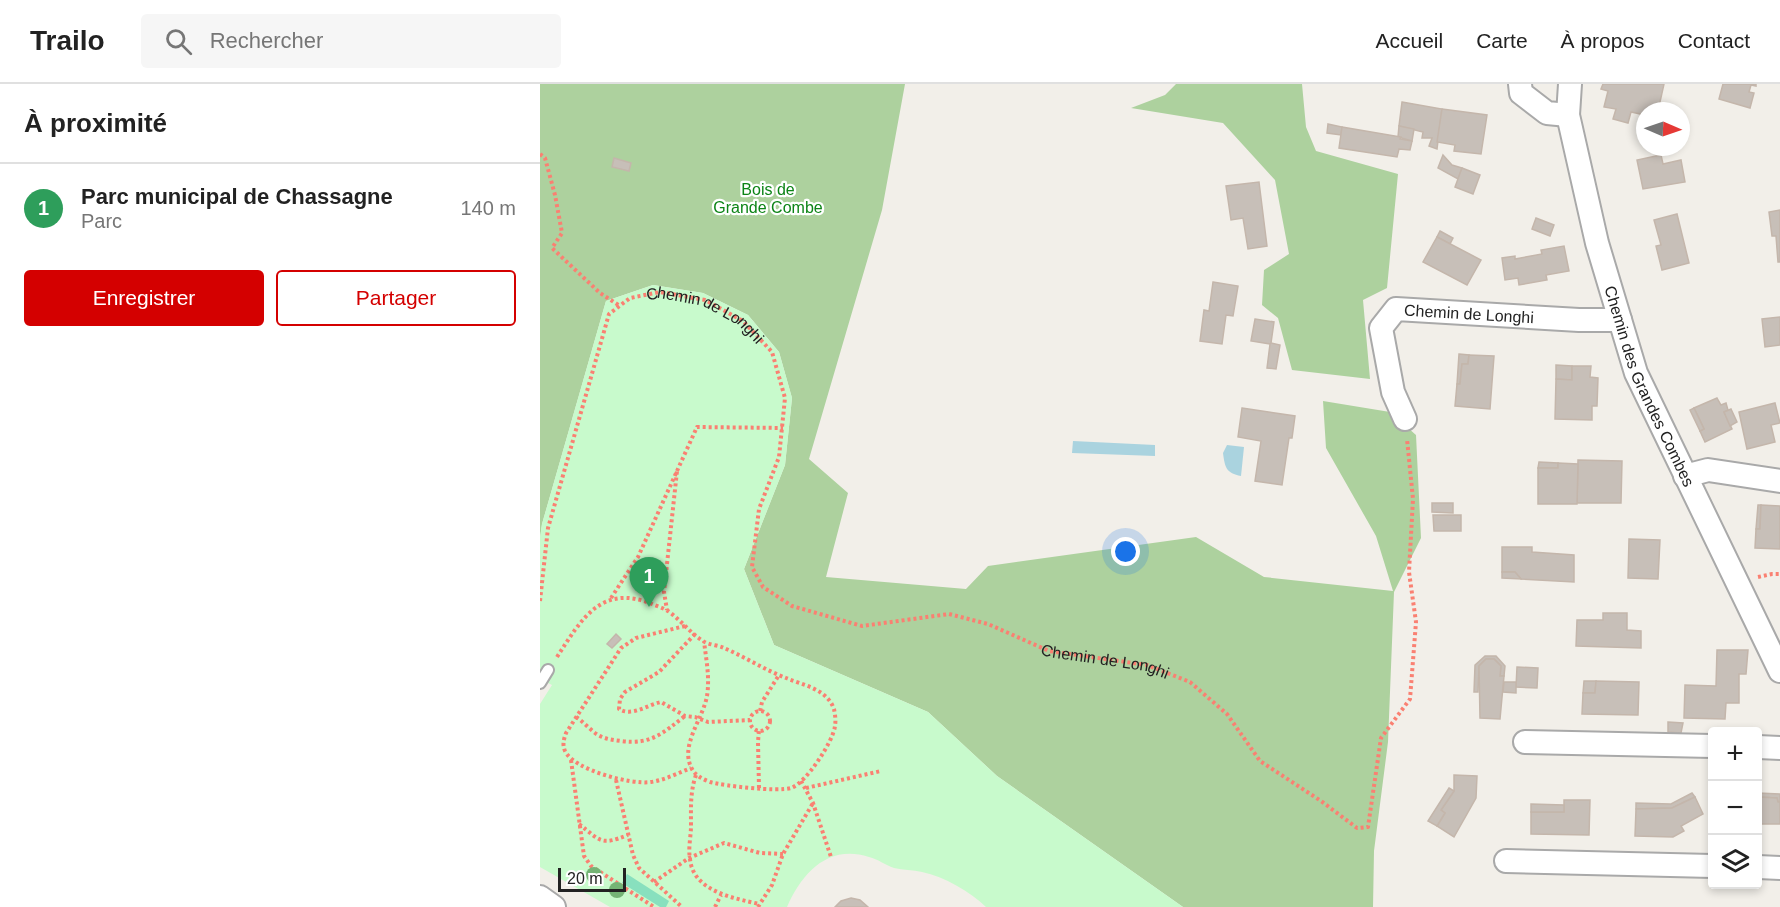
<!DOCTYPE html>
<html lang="fr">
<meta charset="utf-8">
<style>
:root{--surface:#fff;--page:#f6f6f6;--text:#222;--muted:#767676;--line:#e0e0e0;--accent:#d40000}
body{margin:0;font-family:Arial,sans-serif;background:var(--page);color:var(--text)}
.controls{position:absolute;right:18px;bottom:18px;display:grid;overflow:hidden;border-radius:6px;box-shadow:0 3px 9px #0003}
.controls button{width:54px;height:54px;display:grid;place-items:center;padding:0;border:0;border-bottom:2px solid var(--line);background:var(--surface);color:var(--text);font:30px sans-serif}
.compass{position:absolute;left:1096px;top:18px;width:54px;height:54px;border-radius:50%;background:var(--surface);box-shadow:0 3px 9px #0003;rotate:92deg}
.scale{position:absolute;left:18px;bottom:15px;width:68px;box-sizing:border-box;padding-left:6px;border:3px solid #222;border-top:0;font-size:16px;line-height:21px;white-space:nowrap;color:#222;-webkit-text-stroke:4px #fff;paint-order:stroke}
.you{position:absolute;left:586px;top:468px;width:21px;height:21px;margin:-15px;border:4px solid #fff;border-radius:50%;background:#1a73e8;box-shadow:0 0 0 9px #1a73e833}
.badge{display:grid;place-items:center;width:39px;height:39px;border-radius:50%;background:var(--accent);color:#fff;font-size:20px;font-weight:700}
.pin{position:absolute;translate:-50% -50px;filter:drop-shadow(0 2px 3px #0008)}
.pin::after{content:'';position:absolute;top:32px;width:21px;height:18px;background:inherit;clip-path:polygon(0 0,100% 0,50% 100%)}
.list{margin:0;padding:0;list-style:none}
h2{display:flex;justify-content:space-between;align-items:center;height:78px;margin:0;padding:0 24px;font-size:26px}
h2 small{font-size:20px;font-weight:400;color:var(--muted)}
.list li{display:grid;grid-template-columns:39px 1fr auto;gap:18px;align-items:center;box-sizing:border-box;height:90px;padding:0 24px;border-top:2px solid var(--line)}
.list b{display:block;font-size:22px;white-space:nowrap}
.list p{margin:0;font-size:20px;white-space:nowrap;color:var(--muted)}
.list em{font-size:20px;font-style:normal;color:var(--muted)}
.actions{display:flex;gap:12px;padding:18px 24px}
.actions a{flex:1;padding:14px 0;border:2px solid var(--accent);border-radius:6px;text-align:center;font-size:21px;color:var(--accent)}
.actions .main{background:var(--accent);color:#fff}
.icon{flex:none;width:33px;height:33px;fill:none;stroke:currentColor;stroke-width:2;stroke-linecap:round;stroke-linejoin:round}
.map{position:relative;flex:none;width:1240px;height:823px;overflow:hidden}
header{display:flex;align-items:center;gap:36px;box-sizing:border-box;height:84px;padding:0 30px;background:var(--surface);border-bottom:2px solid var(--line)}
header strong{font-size:28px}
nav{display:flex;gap:33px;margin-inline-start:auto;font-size:21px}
.search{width:420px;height:54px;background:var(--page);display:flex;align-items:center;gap:15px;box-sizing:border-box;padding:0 21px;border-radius:6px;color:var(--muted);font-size:22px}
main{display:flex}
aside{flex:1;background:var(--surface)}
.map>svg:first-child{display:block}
</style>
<header>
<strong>Trailo</strong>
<div class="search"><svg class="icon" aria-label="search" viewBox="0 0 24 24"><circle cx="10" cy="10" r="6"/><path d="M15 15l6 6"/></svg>Rechercher</div>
<nav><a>Accueil</a><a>Carte</a><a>À propos</a><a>Contact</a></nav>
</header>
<main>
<aside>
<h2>À proximité<small></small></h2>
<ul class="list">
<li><span class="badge" style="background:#2e9e5b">1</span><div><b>Parc municipal de Chassagne</b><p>Parc</p></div><em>140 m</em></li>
</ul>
<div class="actions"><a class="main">Enregistrer</a><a>Partager</a></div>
</aside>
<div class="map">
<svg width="1240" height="823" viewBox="0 0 1240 823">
<rect width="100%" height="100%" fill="#f2efe9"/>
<g fill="#add19e">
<polygon points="0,0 365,0 342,126 269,375 308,409 286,493 426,505 448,482 656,453 724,493 853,507 836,452 786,364 783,317 850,328 876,351 881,454 854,508 848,658 834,767 833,823 643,823 457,692 388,628 234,561 204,485 245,381 252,314 239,268 208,231 163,209 113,201 66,217 2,440 0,454"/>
<polygon points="636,0 762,0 766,43 776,67 858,90 847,204 823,216 830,295 752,286 738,234 722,221 724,186 749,170 735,96 683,39 591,24 625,11"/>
</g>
<path fill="#c8facc" d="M113 201 163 209 208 231 239 268 252 314 245 381 204 485 234 561 388 628 457 692 643 823H446C429 807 405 793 382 788 373 786 363 786 354 784 345 781 338 775 329 773 288 760 262 789 247 823H70L0 783V620L12 601 0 595V454L2 440 66 217Z"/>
<polygon fill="#88e0be" points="87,790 129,817 126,823 120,823 82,799"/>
<g fill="#aad3df">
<polygon points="533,357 615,361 615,372 532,369"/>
<path d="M687 361 704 363 701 392C686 389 685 384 683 369Z"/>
</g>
<g fill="#c7bfb8" stroke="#c4b6ab" stroke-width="1.5">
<polygon points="1063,0 1124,0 1118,27 1105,27 1105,31 1091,28 1088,39 1073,35 1076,25 1064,23 1068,7 1061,5"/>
<polygon points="1183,0 1216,0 1216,2 1211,1 1209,8 1214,9 1210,24 1179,15"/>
<polygon points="862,18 902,25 897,65 889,62 892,54 882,54 883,48 859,42"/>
<polygon points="902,25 947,31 941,70 914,67 915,61 897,58"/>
<polygon points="788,40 802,43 801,51 787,49"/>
<polygon points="859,42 874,45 872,57 858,53"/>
<polygon points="802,43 861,53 860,55 872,57 870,66 859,65 857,73 799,64"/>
<polygon points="903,71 912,81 922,84 918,95 898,84"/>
<polygon points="1121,71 1123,80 1141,76 1145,98 1103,105 1097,76"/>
<polygon points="74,74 91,79 89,87 72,83"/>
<polygon points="922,84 940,91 933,110 915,103"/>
<polygon points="719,98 727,162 708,165 703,134 691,136 686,102"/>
<polygon points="1240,126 1240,178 1238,178 1236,152 1232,152 1229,128"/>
<polygon points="1137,130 1149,179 1122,186 1116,162 1121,161 1114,136"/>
<polygon points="996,134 1014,141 1010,152 992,145"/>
<polygon points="900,147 913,154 910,160 897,153"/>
<polygon points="897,153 941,176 927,201 883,178"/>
<polygon points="1024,162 1029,187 1006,191 1007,196 979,201 978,194 965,196 962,174 975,172 975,175 1002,170 1001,166"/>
<polygon points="673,198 698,202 693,232 686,231 682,260 660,257 664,226 669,227"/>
<polygon points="1240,233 1240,261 1225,263 1222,235"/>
<polygon points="715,235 734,238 731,259 740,261 736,285 727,284 730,260 711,257"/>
<polygon points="919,270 929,271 928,280 922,280 920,300 917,300"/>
<polygon points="929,271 954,272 950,325 915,322 917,300 920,300 922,280 928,280"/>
<polygon points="1016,281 1032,282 1032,296 1016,295"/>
<polygon points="1032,282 1051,282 1050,293 1058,294 1057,322 1052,322 1052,336 1015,335 1016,295 1032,296"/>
<polygon points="1177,314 1181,321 1186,319 1188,326 1184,328 1192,345 1165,358 1160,347 1164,345 1154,324"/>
<polygon points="1235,319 1240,339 1231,341 1235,358 1207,365 1199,328"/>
<polygon points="702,324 755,332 752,354 749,354 742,401 715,397 721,357 698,353"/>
<polygon points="1154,324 1164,345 1160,347 1150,326"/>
<polygon points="1191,325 1197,338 1190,342 1184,328"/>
<polygon points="1038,376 1082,377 1081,419 1037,419"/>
<polygon points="999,378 1018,379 1018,384 998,384"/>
<polygon points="1018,379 1038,380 1037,420 998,420 998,384 1018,384"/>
<polygon points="892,419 913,419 913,429 892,428"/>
<polygon points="1218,421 1221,421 1220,445 1216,445"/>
<polygon points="1221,421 1240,422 1240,465 1215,464 1216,445 1220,445"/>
<polygon points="893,431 921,431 921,447 894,447"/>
<polygon points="1089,455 1120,456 1118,495 1088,494"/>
<polygon points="962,463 992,463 992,468 1034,471 1034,498 981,495 975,488 962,488"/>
<polygon points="962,488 975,488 981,495 962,494"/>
<polygon points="1063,529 1087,529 1087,546 1101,547 1101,564 1036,562 1037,536 1063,536"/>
<polygon points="76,550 81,555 72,564 67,560"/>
<polygon points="1177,566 1208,566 1206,590 1199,590 1199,619 1186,619 1185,635 1144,634 1145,601 1176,602"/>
<polygon points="945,572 956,572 965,582 964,592 960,592 961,582 954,575 946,575 939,582 938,608 934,608 935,581"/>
<polygon points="946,575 954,575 961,582 960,592 964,592 960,635 940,634 939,582"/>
<polygon points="977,583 998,584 997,604 976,603"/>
<polygon points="1044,597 1056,597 1055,609 1043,609"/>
<polygon points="1056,597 1099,598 1098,631 1042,630 1043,609 1055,609"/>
<polygon points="964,598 976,598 976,609 963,608"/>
<polygon points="1128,638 1143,639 1141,649 1128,648"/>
<polygon points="914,691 937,692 936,714 914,753 897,742 905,729 901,726 914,707"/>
<polygon points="909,704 914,707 901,726 905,729 897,742 888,737"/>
<polygon points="1152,709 1155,713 1132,724 1096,725 1096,719 1131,720"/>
<polygon points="1218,709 1240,710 1240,718 1238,718 1237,714 1218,713"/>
<polygon points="1155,713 1163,730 1141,742 1144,747 1133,753 1095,752 1096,725 1132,724"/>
<polygon points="1218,713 1237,714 1238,718 1240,718 1240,740 1218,740"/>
<polygon points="1024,716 1050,716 1049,751 991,750 991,728 1024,728"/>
<polygon points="991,720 1024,721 1024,728 991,728"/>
<polygon points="311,814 320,816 328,823 295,823 301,817"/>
</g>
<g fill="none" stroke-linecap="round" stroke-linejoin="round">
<g stroke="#a9a9a9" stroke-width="14">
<polyline id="lane" points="0,599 8,586"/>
</g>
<g stroke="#a9a9a9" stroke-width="26">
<g id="street">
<polyline points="980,0 981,9 1007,29 1028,31"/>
<path id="s2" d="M1030 0 1028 31 1057 159 1096 289 1240 587"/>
<path id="s3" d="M865 335 853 308 841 244 856 225 1039 236H1080"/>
<polyline points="1145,392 1168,386 1240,397"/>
<polyline points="985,658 1172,662"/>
<polyline points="1218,663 1240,664"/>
<polyline points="966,777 1172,782"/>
<polyline points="1218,783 1240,784"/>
<polyline points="0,813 14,823"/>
</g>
</g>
<g stroke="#fa8072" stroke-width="4" stroke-dasharray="3 3" stroke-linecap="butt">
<polyline points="0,70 5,74 15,111 22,149 12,164 60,209 80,222"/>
<polyline points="137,387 157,343 243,344"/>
<polyline points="1218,493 1232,490 1240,490"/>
<polyline points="71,514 98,473 137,387 124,508 127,526"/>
<path id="s1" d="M0 517 8 444 69 230 90 214 120 208 165 216 203 237 232 268 245 314 239 373 219 425 212 483 223 503 252 522 322 542 409 530 448 540 509 567 607 581 650 598 687 630 720 677 781 717 817 744 828 743 841 654 870 615 876 538 869 488 873 415 867 355"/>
<path d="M145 542 96 554 81 564 26 649C24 655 22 660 25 667 34 686 91 701 111 698 125 696 138 689 151 684"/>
<path d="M155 550 119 588 85 608 80 615 79 625C92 633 107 621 121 618L145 632 155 633 168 638 210 636"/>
<path d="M17 573C41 536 61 499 112 520 117 522 123 524 128 527 141 536 150 549 163 557 169 561 178 561 184 564 205 573 225 586 246 594 263 601 287 605 294 625 295 630 296 636 295 642 293 658 266 699 251 704 237 708 184 702 170 698 162 695 155 691 152 685 139 662 163 635 167 612 170 593 166 575 164 557"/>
<polyline points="220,627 222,618 239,591"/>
<circle cx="220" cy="637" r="10"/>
<path d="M36 633C44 638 50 646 58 651 65 655 73 656 81 657 111 661 123 649 145 632"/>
<polyline points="31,676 44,772 51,782 114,823"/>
<path d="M156 691C150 708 151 724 151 742 151 752 148 764 150 775 153 807 193 814 219 820"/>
<polyline points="76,696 93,771 99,784 142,823"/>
<polyline points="261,697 273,719 291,773"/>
<polyline points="219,704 218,658 219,646"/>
<polyline points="266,704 341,687"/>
<path d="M39 740C61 757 60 762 88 751"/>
<polyline points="114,798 149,774 184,759 220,769 243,770"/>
<polyline points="175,823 181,811"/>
<polyline points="218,823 232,801 243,770 273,719"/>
</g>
<use href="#lane" stroke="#fff" stroke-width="10"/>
<use href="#street" stroke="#fff" stroke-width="22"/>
</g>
<g fill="#74b475">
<circle cx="54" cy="791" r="8"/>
<circle cx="77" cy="806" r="8"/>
</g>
<g text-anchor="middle" stroke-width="4.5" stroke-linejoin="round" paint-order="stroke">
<g font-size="16" fill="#0c8416" stroke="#fff">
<text x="228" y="111">Bois de<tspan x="228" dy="18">Grande Combe</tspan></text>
</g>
<g font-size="16" fill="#222" stroke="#fff">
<text dy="6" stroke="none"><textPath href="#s3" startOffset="192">Chemin de Longhi</textPath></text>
<text dy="6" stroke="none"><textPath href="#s1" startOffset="404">Chemin de Longhi</textPath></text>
<text dy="6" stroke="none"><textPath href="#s2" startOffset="315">Chemin des Grandes Combes</textPath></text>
<text dy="6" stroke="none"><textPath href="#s1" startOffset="1088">Chemin de Longhi</textPath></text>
</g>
</g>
</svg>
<div class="controls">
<button>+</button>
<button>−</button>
<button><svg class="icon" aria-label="layers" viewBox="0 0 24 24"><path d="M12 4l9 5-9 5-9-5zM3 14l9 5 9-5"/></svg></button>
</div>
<svg class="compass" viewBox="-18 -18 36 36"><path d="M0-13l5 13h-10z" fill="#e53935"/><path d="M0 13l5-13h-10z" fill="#767676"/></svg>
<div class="scale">20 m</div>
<div class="you"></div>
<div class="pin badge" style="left:109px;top:523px;background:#2e9e5b">1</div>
</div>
</main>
